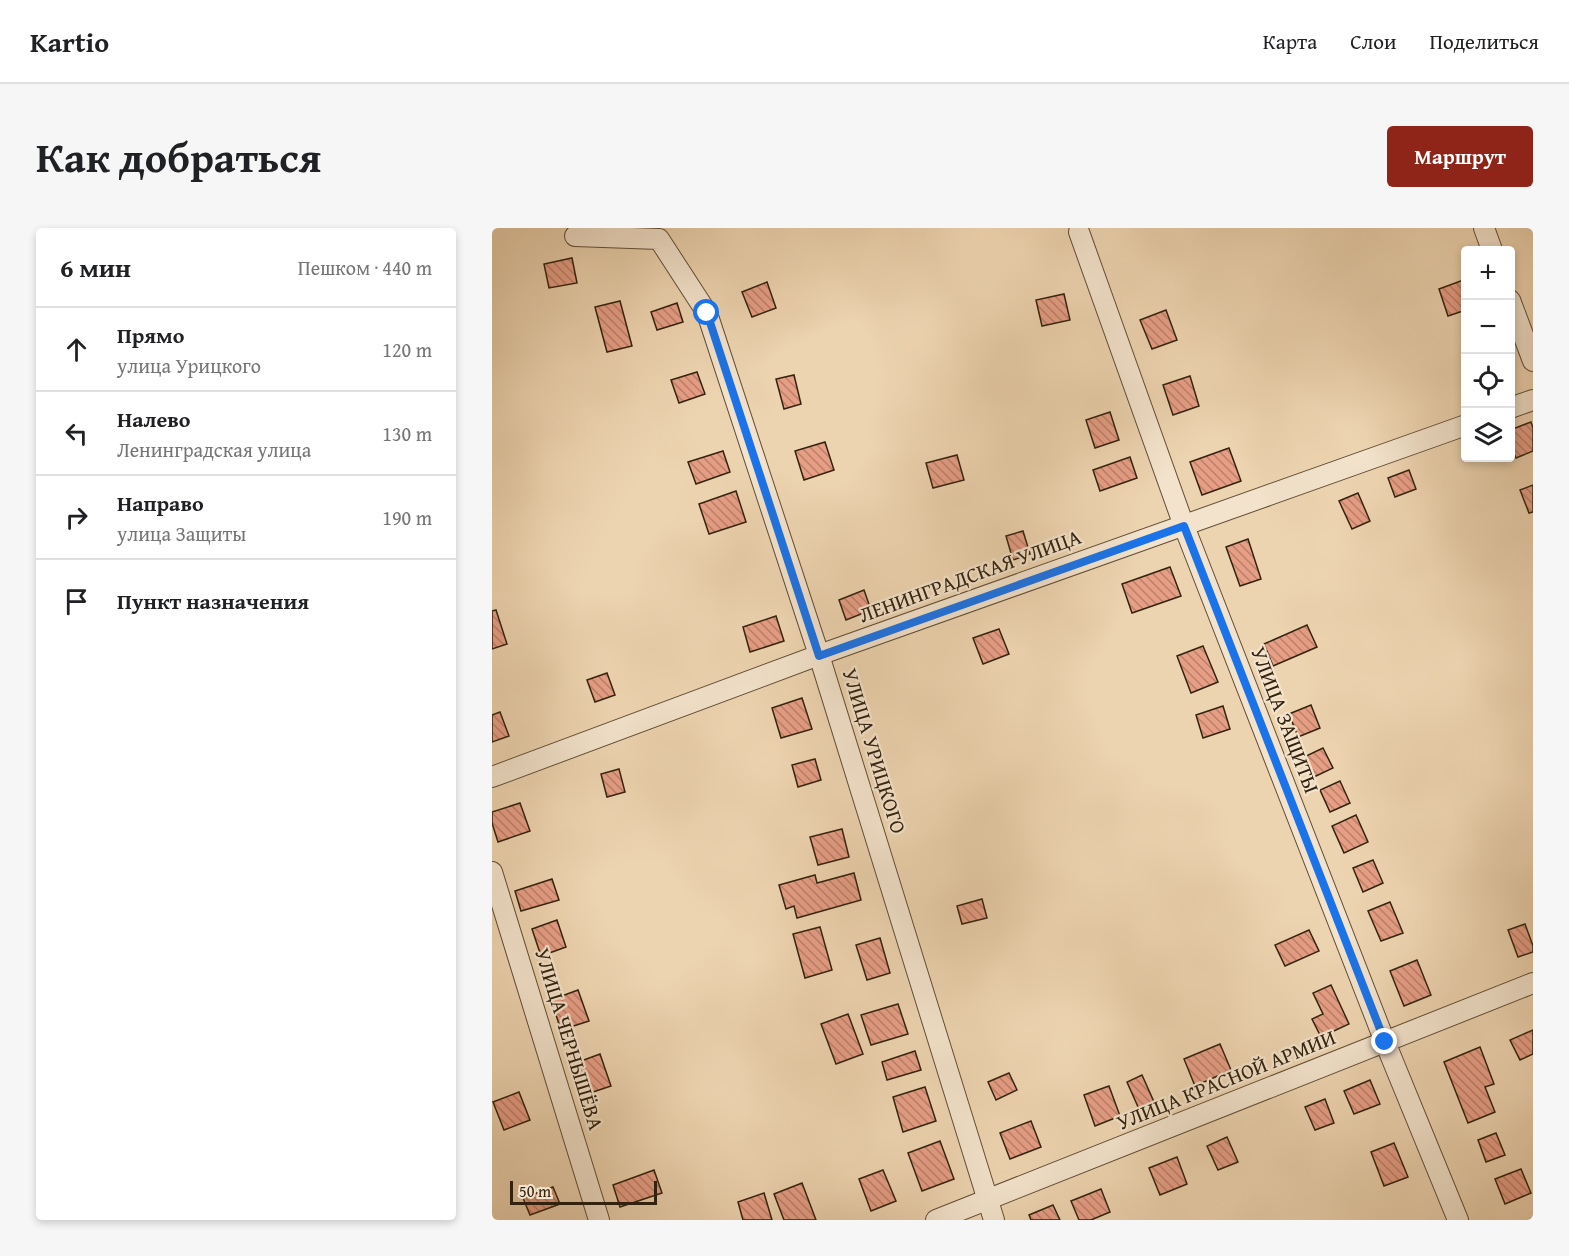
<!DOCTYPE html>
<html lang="ru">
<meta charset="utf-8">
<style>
:root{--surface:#fff;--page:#f6f6f6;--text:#202124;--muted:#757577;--line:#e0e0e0;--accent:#8f2418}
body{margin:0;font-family:"Gentium Book Plus",serif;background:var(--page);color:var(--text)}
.controls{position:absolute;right:18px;top:18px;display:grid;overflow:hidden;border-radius:6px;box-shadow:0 3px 9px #0003}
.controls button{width:54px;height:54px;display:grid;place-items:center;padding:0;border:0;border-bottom:2px solid var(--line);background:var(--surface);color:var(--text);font:30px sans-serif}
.scale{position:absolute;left:18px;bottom:15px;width:147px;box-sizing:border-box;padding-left:6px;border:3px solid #33220e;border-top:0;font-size:16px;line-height:21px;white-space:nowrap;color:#33220e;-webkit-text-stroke:4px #f3e3cc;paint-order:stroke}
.stop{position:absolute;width:18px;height:18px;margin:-14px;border:4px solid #1a73e8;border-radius:50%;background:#fff}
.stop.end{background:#1a73e8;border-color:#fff;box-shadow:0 2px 6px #0008}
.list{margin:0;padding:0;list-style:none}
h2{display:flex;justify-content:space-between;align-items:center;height:78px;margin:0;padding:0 24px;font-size:26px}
h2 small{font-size:20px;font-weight:400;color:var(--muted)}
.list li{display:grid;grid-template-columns:39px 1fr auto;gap:18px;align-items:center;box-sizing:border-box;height:84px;padding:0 24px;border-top:2px solid var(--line)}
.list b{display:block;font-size:22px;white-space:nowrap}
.list p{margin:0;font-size:20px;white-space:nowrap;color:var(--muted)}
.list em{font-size:20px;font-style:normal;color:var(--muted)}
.icon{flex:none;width:33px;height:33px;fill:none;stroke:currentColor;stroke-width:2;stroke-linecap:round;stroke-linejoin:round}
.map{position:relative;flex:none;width:1041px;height:992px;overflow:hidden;border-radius:6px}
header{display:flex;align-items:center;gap:36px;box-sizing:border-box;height:84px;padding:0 30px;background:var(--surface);border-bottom:2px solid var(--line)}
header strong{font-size:28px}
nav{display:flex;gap:33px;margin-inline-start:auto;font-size:21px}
.intro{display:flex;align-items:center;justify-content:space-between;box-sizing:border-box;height:144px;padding:0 36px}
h1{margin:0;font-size:42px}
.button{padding:15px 27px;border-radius:6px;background:var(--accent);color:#fff;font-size:21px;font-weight:700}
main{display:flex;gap:36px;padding:0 36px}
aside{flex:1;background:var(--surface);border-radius:6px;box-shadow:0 3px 9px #0003}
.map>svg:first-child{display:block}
</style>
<header>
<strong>Kartio</strong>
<nav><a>Карта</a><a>Слои</a><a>Поделиться</a></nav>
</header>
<div class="intro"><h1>Как добраться</h1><a class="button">Маршрут</a></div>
<main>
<aside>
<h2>6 мин<small>Пешком · 440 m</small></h2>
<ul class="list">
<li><svg class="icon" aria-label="ahead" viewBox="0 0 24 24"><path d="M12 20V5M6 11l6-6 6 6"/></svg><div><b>Прямо</b><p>улица Урицкого</p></div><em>120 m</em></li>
<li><svg class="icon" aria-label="left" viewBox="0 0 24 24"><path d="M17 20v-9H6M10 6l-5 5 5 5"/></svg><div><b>Налево</b><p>Ленинградская улица</p></div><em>130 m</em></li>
<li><svg class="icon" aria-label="right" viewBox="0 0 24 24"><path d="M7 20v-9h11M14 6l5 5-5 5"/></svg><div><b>Направо</b><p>улица Защиты</p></div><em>190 m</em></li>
<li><svg class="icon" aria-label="arrive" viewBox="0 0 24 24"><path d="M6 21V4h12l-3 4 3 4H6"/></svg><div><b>Пункт назначения</b></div></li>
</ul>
</aside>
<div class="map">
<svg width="1041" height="992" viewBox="0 0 1041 992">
<defs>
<pattern id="building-back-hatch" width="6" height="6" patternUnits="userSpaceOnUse" patternTransform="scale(1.5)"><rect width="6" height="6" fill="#e69e85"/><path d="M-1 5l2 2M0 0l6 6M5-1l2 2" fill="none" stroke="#bb806b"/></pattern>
</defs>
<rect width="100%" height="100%" fill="#edd4b0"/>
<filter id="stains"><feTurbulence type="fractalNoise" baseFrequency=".00333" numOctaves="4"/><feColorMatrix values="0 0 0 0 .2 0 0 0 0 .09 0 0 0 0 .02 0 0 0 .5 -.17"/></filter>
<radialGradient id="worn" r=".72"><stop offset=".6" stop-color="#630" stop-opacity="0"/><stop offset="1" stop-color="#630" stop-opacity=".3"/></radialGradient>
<g fill="url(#building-back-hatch)" stroke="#33220e" stroke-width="1.5">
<polygon points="80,30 85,55 57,60 52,36"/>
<polygon points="974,51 974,82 956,88 947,61"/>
<polygon points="275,54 284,80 260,89 250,64"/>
<polygon points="572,66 578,92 550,98 544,72"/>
<polygon points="128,73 140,118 115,124 103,79"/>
<polygon points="185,75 191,94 165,102 159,84"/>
<polygon points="674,82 685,112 660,121 648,92"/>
<polygon points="205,144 213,166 187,175 179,152"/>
<polygon points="302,147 309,176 292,181 284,151"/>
<polygon points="698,148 707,178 681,187 671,157"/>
<polygon points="618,184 627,212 603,220 594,192"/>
<polygon points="1039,194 1041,200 1041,223 1024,230 1018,217 1018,202"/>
<polygon points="333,214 342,242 312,252 303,223"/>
<polygon points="737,220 749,253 710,267 698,234"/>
<polygon points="231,223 238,244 204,256 196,234"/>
<polygon points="465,227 472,252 441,260 434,235"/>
<polygon points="638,229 645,250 608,263 601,242"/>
<polygon points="917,242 924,261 903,269 896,250"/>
<polygon points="1041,257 1041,284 1037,285 1028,262"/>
<polygon points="244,263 254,294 217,306 207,276"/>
<polygon points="866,265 878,293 860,301 847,273"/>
<polygon points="531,303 538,326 521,332 514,308"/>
<polygon points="756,311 769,351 748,358 734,319"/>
<polygon points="678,339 689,368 640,385 630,356"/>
<polygon points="372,362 379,382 354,392 347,372"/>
<polygon points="4,382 15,416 0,421 0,383"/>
<polygon points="284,388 292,413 258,424 251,399"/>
<polygon points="815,397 825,419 781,438 772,416"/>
<polygon points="507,401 517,426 491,436 481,410"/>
<polygon points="711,418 726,454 699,465 685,428"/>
<polygon points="115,445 123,467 103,474 95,452"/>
<polygon points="310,470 320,501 289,510 280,480"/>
<polygon points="819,477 828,500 806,509 797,486"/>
<polygon points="731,478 738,501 711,510 704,487"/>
<polygon points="8,484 17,508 0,514 0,487"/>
<polygon points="831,520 841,540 822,549 812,529"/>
<polygon points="323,531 329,552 306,559 300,537"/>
<polygon points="127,541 133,564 115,569 109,546"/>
<polygon points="848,553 858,575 838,584 828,562"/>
<polygon points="28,575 38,603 6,614 0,595 0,584"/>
<polygon points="864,587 876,614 852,625 840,598"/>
<polygon points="350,601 357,629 326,637 318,609"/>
<polygon points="881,632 891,655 871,664 861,640"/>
<polygon points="362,645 369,672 305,690 302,678 294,681 287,657 323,647 325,655"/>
<polygon points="60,651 67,672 29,683 23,663"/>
<polygon points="490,671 495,690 470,696 465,678"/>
<polygon points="898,674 911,705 889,713 876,683"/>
<polygon points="65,692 74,719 49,728 40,701"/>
<polygon points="1033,696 1041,718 1041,724 1026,729 1016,702"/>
<polygon points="328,699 340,742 313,750 301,706"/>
<polygon points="817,702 827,723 793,738 783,717"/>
<polygon points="388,710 398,745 375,752 364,717"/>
<polygon points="925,732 939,767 912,778 898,743"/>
<polygon points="839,757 857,796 829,809 820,791 831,786 821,765"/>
<polygon points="86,762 97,793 69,802 59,772"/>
<polygon points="406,776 416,806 379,817 369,787"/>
<polygon points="356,786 371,826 344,836 329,796"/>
<polygon points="1041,802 1041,826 1028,832 1018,812"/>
<polygon points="728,816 739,842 703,858 692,831"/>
<polygon points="988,819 1002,856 993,859 1003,884 976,895 952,834"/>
<polygon points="423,823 429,842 395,852 390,834"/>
<polygon points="108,826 119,858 92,867 81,836"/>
<polygon points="517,845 525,862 504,872 496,854"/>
<polygon points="650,847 662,874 647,881 635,854"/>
<polygon points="878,852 888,876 862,886 852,863"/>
<polygon points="617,858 628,888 603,898 592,867"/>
<polygon points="433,859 444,893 411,904 401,869"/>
<polygon points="27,864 38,892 12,902 1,874"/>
<polygon points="833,871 842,895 823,902 813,879"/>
<polygon points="539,893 549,919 518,931 508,905"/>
<polygon points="1004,905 1013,927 994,934 986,912"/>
<polygon points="735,909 746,934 726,942 715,918"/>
<polygon points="448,913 462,951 430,963 416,925"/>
<polygon points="902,915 916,949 892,958 879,924"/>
<polygon points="685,929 695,956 668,967 657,940"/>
<polygon points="1029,941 1039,965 1013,976 1003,951"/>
<polygon points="162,942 170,965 128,979 121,957"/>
<polygon points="391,942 404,973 379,983 367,951"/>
<polygon points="310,955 324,992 292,992 282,966"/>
<polygon points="61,959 68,976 38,987 31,970"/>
<polygon points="609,961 618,984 599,992 587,992 579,973"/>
<polygon points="272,965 280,992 251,992 246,974"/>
<polygon points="561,977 568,992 539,992 537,987"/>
</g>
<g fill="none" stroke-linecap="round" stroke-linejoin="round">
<g stroke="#624e36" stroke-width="22">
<g id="minor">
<polyline points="992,0 1000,22"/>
<polyline points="587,4 692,298 893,814 966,992"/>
<polyline points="83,8 167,11 215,85 327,427 502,992"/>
<polyline points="1018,72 1041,133"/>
<polyline points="1018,180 1041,172"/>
<polyline points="0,549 327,427 974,197"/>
<polyline points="0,644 107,992"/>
<polyline points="444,992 1041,755"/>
</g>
</g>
<use href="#minor" stroke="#f3e3cc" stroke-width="20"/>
</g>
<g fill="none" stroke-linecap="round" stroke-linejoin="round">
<polyline stroke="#1a73e8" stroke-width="8" points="215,85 327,428 692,298 893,814"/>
</g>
<g text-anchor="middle" stroke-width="4.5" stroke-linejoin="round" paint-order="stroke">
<g font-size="21" fill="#33220e" stroke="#f3e3cc">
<text transform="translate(478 348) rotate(-20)" y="7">ЛЕНИНГРАДСКАЯ УЛИЦА</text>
<text transform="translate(793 492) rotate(69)" y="7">УЛИЦА ЗАЩИТЫ</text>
<text transform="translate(382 523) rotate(73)" y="7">УЛИЦА УРИЦКОГО</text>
<text transform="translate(77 811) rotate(73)" y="7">УЛИЦА ЧЕРНЫШЁВА</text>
<text transform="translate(734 852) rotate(-22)" y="7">УЛИЦА КРАСНОЙ АРМИИ</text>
</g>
</g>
<rect width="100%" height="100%" filter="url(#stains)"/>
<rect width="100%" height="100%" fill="url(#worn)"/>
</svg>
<div class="controls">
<button>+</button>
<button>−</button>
<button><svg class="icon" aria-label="locate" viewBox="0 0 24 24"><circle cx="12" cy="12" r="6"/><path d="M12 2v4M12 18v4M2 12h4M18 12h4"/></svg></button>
<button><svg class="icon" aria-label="layers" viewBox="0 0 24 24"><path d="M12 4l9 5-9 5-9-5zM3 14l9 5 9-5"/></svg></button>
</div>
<div class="scale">50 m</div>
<div class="stop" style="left:215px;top:85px"></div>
<div class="stop end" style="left:893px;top:814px"></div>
</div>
</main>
